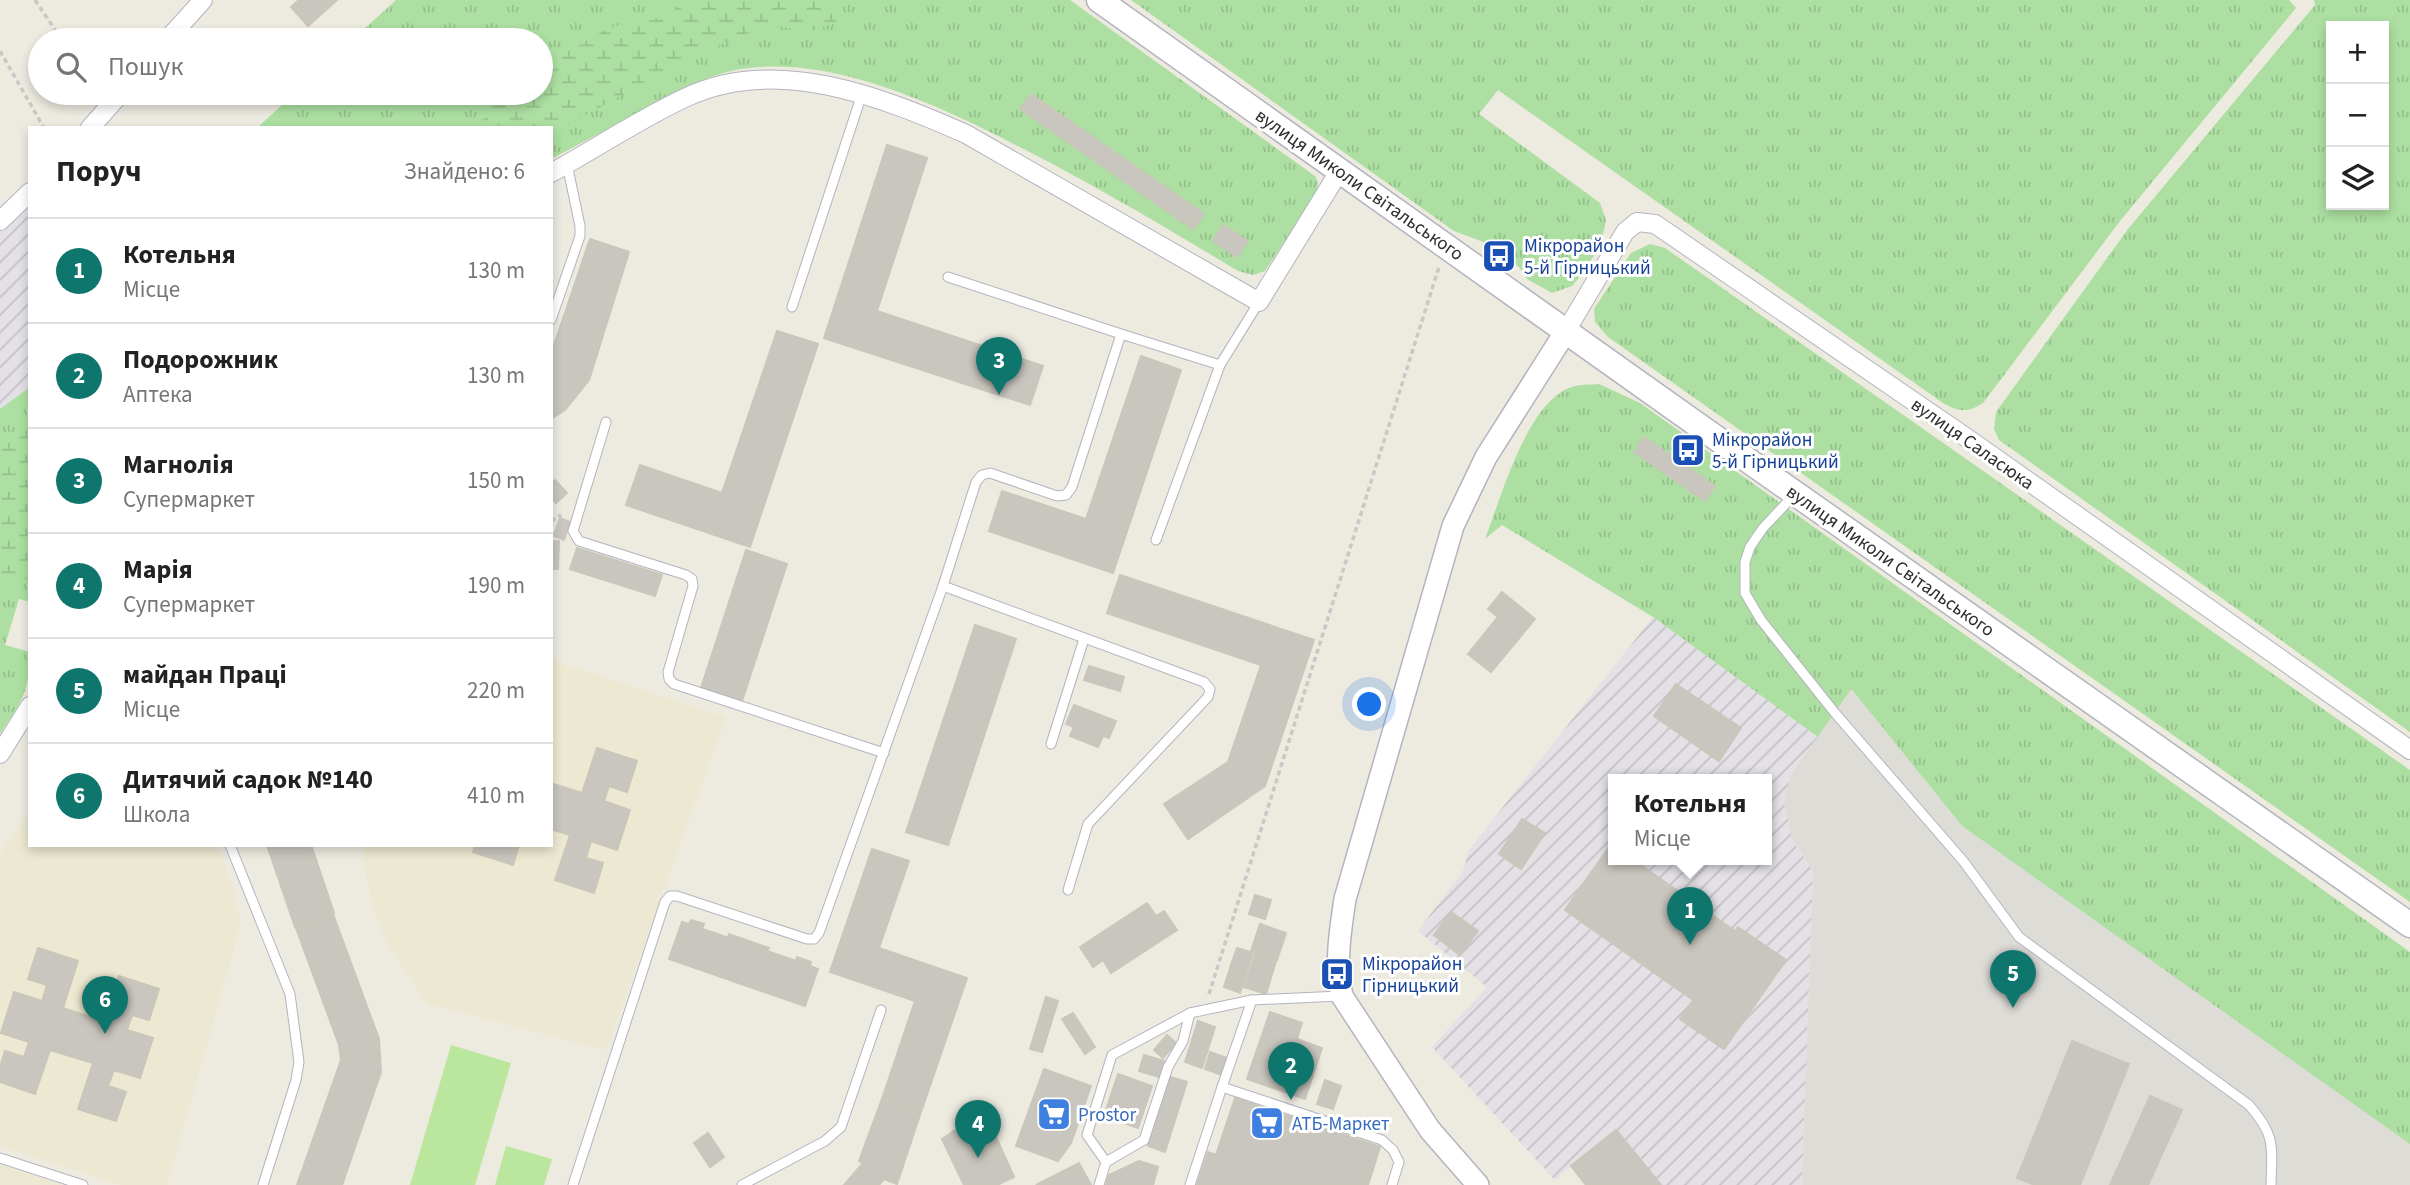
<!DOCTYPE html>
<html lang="uk">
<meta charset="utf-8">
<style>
:root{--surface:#fff;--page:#f2f2f2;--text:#222;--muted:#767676;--line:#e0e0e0;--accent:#0f766e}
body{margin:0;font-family:"Source Sans 3",sans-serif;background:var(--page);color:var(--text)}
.controls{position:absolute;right:21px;top:21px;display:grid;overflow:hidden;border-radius:0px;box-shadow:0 4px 10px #0003}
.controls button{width:63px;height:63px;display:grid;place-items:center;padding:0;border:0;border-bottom:2px solid var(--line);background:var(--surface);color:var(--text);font:35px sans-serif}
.you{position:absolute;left:1370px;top:705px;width:24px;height:24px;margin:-18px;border:5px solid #fff;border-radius:50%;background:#1a73e8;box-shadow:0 0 0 10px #1a73e833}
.badge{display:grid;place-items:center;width:46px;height:46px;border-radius:50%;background:var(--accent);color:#fff;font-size:23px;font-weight:700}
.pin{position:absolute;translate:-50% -58px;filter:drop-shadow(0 2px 4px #0008)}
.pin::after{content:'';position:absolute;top:37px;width:24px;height:21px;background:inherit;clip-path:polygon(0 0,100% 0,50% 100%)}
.popup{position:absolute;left:1608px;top:774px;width:164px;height:91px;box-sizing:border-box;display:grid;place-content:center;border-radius:0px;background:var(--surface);filter:drop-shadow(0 2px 5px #0005);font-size:23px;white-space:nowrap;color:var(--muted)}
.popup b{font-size:26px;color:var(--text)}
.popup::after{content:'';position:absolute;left:50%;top:100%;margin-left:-14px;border:14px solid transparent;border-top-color:var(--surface)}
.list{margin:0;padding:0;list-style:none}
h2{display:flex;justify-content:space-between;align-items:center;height:91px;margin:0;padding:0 28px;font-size:30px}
h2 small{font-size:23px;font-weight:400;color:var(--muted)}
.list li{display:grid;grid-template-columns:46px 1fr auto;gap:21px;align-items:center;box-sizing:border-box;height:105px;padding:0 28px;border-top:2px solid var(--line)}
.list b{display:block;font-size:26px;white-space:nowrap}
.list p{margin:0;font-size:23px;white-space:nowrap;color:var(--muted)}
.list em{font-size:23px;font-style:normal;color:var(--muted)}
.icon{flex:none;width:38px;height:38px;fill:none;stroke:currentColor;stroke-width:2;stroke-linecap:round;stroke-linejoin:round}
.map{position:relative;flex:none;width:2410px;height:1185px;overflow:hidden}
.search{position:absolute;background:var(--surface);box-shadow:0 4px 10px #0003;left:28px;top:28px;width:525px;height:77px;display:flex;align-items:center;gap:18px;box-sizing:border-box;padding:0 24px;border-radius:38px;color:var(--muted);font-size:26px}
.panel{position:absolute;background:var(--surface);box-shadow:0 4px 10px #0003;left:28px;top:126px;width:525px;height:721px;border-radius:0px}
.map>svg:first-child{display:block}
</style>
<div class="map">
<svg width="2410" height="1185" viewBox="0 0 2410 1185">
<defs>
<pattern id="industrial-furrows" width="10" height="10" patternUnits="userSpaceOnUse" patternTransform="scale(1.75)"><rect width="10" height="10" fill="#e3e0e6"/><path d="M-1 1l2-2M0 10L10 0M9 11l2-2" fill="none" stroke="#c3c0c6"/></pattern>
<pattern id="grass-tufts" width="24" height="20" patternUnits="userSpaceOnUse" patternTransform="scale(1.75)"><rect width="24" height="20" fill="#acdfa1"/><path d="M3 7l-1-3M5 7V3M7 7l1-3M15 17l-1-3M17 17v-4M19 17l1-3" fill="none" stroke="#94c08b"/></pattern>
<pattern id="wetland-marsh" width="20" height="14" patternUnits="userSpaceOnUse" patternTransform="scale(1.75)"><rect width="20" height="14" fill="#acdfa1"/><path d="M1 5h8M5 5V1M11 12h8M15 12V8" fill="none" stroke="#94c08b"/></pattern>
</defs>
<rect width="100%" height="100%" fill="#edeae0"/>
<g fill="url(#industrial-furrows)" fill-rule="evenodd">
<polygon points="30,192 30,390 0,411 0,221"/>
<path d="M1653 617 1818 737 1791 775 1792 839 1813 871 1802 1185H1586L1571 1166 1555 1180 1432 1047 1487 987 1418 931 1463 871 1469 850ZM1613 779H1767V859H1613Z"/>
</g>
<g fill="#ede8d1">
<polygon points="551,660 726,717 606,1050 428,1004 392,952 373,910 363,859 364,845 551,845"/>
<polygon points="30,811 30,845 213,845 221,854 230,880 241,923 167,1185 122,1185 0,1146 0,854"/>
<polygon points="0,1164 62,1185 0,1185"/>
</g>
<g fill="url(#grass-tufts)" fill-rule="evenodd">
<path d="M396 0H1070L1315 176 1318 182 1317 192 1265 271 1253 275 1238 271C1167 228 1096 186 1022 148 942 107 829 52 736 70 704 76 673 94 644 109 613 126 582 143 551 159V128H257L295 93H541V40H352Z"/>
<path d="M1131 0H2289L2296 8 2120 221 1983 403C1967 413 1959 412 1943 403L1498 90 1479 114 1600 203 1606 220 1601 244 1583 273 1572 286 1552 293 1527 279 1519 267 1486 243 1454 231Z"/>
<path d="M2314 0H2410V732L1999 440 1994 429 1996 412 2128 229 2315 5ZM2331 26H2384V205H2331Z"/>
<polygon points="1650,244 1665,248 2410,770 2410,902 1608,337 1595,322 1594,309 1631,253"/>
<path d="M1599 384 1640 403 2410 952V1146L1962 826 1852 690 1818 737 1653 617 1502 525 1485 539C1501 498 1527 401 1572 387 1580 384 1590 385 1599 384Z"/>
<path d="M30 387V602L19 599 5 645 30 652C30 692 21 702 0 734V409Z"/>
</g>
<g fill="url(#wetland-marsh)">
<polygon points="686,0 836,0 836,23 812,31 767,25 678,63 551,135 551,128 457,128 485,118 496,93 541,93 541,66 611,27 665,17"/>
<polygon points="30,423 30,577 18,584 0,587 0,444"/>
</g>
<g fill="#bbe69d">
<polygon points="451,1045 511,1063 475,1185 410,1185"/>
<polygon points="506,1146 552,1159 544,1185 495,1185"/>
</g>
<polygon fill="#dddcd7" points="1851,689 1962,826 2410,1144 2410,1185 1802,1185 1813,871 1792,839 1784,803 1791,775"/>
<g fill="#c9c6bf" stroke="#c9c6ba" stroke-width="2">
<polygon points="299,0 337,0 308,26 291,7"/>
<polygon points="1031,94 1204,214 1193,229 1020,109"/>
<polygon points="887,145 927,158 877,311 1043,366 1030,405 824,338"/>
<polygon points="1223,225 1248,241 1237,257 1213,241"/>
<polygon points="590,239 629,252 589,380 565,410 551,419 551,354"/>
<polygon points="777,331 818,344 750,547 626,505 640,465 722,493"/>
<polygon points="1141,356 1181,370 1113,573 989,531 1002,491 1086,519"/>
<polygon points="1644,437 1715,486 1705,501 1634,452"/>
<polygon points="555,480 567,493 556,503 551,498 551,483"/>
<polygon points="560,518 570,522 564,540 554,536"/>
<polygon points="551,541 559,541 558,569 551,569"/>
<polygon points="577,548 662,575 655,596 570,569"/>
<polygon points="746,550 787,564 742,701 701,688"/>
<polygon points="1120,575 1314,640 1265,786 1188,839 1164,804 1228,762 1261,665 1107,613"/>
<polygon points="1502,592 1535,619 1491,672 1468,654 1498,617 1488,609"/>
<polygon points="975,625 1016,639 948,845 906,832"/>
<polygon points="1089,666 1124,677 1120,691 1084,680"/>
<polygon points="1676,684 1741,728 1719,761 1654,716"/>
<polygon points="1074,705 1116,721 1109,738 1103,736 1098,747 1070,736 1074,727 1066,724"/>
<polygon points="597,748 637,761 627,792 609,786 604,801 630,810 617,850 591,841 586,858 603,863 594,893 555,880 570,835 551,829 551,783 582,793"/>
<polygon points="1522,819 1545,833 1521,869 1499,854"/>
<polygon points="1611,844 1613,846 1613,859 1632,859 1735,931 1738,927 1786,960 1724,1049 1680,1019 1693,1000 1565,910"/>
<polygon points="267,845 311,845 334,913 295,927"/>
<polygon points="475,845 519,845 513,865 473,852"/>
<polygon points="872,849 909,861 879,948 967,978 921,1112 882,1099 915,1001 830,972"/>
<polygon points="1255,895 1271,900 1265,919 1249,914"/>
<polygon points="1147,903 1156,916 1164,911 1177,930 1111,973 1103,960 1093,967 1080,947"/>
<polygon points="1451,912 1478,931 1460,955 1434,935"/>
<polygon points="333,914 379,1039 381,1072 342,1185 297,1185 341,1060 339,1045 296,928"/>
<polygon points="691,920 704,924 702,929 715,933 728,938 729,934 769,948 767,951 796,961 797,957 811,962 810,966 818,969 805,1006 669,959 682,922 689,924"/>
<polygon points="1260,924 1286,933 1277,960 1251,951"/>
<polygon points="38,948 78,961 63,1008 105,1022 119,976 159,989 149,1020 132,1015 127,1030 153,1038 140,1078 114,1070 108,1086 126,1092 116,1121 78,1109 93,1063 50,1050 35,1094 0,1082 0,1067 5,1051 24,1057 29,1042 1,1033 14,992 42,1001 47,985 28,979"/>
<polygon points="1237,948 1253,953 1247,971 1231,965"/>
<polygon points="1255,954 1276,961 1266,994 1244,987"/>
<polygon points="1231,965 1247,971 1240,993 1224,987"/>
<polygon points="1046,997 1058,1001 1042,1052 1030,1049"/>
<polygon points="1270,1012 1302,1023 1297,1039 1322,1048 1305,1099 1247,1079"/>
<polygon points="1073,1013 1095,1047 1085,1054 1062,1019"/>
<polygon points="1198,1021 1215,1027 1202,1068 1185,1062"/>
<polygon points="1167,1035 1176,1043 1163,1058 1154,1050"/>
<polygon points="2072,1041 2129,1064 2080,1185 2035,1185 2017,1178"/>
<polygon points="1210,1052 1230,1059 1224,1076 1205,1069"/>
<polygon points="1144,1055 1164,1061 1159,1077 1139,1071"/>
<polygon points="1044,1069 1091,1086 1071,1143 1058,1161 1016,1146"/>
<polygon points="1118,1074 1152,1086 1138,1128 1104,1116"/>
<polygon points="1170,1077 1187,1082 1165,1152 1148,1146"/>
<polygon points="1325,1080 1341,1086 1333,1109 1317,1104"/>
<polygon points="2150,1096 2182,1110 2148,1185 2110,1185"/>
<polygon points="1235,1098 1380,1147 1368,1185 1197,1185 1208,1152 1216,1155"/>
<polygon points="882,1099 921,1112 897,1184 884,1179 879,1185 844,1185 863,1163 859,1161"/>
<polygon points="984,1110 1014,1177 997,1185 964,1185 942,1139"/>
<polygon points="1616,1130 1661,1185 1586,1185 1571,1166"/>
<polygon points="708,1133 724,1157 710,1167 694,1143"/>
<polygon points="1139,1161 1158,1167 1153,1185 1106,1185 1109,1175"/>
<polygon points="1079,1163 1091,1185 1036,1185"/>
</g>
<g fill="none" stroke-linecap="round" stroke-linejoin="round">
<g stroke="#b3b4bf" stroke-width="11">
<g id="service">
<polyline points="948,277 1121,334"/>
<polyline points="792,307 862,94"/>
<polyline points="551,320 580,236 580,226 567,164"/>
<polyline points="606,422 573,531 579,541 686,575 692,579 693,586 668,672 669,679 674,684 884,753"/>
<path d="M1795 494 1763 528 1750 547 1745 562V593L1761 620 1835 713 1964 862 2019 937 2249 1105C2276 1136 2272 1146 2271 1185"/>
<polyline points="1156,540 1220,365"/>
<polyline points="943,586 1204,682 1210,689 1208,697 1088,824 1068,890"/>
<polyline points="1051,744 1084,639"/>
<polyline points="230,845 290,994 299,1062 296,1080 263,1185"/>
<polyline points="1222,1087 1252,1000 1340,996"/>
<polyline points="0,1158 83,1185"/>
<polyline points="1106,1162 1087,1135 1112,1055 1190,1013 1252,1000"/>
<polyline points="573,1185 665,902 670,896 677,896 807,939 814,939 819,933 943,586 976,482 982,475 990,473 1057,496 1066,495 1072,487 1121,334 1220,365 1259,302"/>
<polyline points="742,1185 825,1141 841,1127 881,1010"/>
<polyline points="1099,1185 1106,1162 1144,1140 1168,1067 1183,1041 1190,1013"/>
<polyline points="1190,1185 1222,1087 1382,1140 1393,1150 1399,1162 1392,1185"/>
</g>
</g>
<g stroke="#b3b4bf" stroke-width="20">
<g id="minor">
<polyline points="167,40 203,0"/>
<polyline points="90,128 121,93"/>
<path d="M551 173C597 148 641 118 687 97 777 55 882 97 966 134L1259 302 1340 170"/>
<polyline points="0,221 30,192"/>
<polyline points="1566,331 1625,232 1637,222 1655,224 1967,438 2410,750"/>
<polyline points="0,754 30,706"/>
</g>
</g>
<g stroke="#b3b4bf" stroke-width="24">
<path id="tertiary" d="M1478 1185 1430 1130 1342 996C1335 962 1340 933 1345 899L1453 526 1486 457 1566 331"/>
</g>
<g stroke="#b3b4bf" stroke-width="27">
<polyline id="secondary" points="1099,0 1702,428 2410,925"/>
</g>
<g stroke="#c8c8c8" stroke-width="3.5" stroke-dasharray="5 3.5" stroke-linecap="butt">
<polyline points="35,0 62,40"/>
<polyline points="0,51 44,128"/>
<polyline points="551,521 561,515"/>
<polyline points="1209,994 1439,267"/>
</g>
<use href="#service" stroke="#fff" stroke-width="9"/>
<use href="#minor" stroke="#fff" stroke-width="18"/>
<use href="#tertiary" stroke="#fff" stroke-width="21"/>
<use href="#secondary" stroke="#fff" stroke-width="24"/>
</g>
<defs>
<g id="bus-square" transform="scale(1.75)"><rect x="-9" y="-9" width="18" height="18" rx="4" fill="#1a4fb4" stroke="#fff"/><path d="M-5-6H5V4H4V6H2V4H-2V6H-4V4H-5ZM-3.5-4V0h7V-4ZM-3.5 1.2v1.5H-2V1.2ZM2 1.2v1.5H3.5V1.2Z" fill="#fff"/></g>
<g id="supermarket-square" transform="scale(1.75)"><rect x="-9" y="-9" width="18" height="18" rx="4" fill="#3f7fe0" stroke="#fff"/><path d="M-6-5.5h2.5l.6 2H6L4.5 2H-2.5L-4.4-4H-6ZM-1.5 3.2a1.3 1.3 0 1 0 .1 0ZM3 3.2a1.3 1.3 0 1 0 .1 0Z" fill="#fff"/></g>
</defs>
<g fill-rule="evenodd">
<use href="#bus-square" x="1499" y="256"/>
<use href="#bus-square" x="1688" y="450"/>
<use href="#bus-square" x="1337" y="974"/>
<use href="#supermarket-square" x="1054" y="1114"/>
<use href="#supermarket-square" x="1267" y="1123"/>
</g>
<g text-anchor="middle" stroke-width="6" stroke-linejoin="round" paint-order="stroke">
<g font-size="19" fill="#2d2d2d" stroke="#fff">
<text transform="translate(1360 184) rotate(35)" y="7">вулиця Миколи Світальського</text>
<text transform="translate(1973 443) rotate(35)" y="7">вулиця Саласюка</text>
<text transform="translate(1891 560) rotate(35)" y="7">вулиця Миколи Світальського</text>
</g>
<g font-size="19" fill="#164399" stroke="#fff" text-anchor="start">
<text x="1524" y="252">Мiкрорайон<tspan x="1524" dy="22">5-й Гiрницький</tspan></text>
<text x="1712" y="446">Мікрорайон<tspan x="1712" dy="22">5-й Гірницький</tspan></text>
<text x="1362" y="970">Мiкрорайон<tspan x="1362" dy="22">Гiрницький</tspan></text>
</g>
<g font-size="19" fill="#366cbe" stroke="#fff" text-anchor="start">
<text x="1078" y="1121">Prostor</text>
<text x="1292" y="1130">АТБ-Маркет</text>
</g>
</g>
</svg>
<div class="controls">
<button>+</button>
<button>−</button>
<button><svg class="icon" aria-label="layers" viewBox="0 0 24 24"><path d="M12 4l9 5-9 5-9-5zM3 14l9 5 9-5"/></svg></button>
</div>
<div class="you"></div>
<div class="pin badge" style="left:1690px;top:945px">1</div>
<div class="popup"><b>Котельня</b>Місце</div>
<div class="pin badge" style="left:1291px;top:1100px">2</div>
<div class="pin badge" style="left:999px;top:395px">3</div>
<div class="pin badge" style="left:978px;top:1158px">4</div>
<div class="pin badge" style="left:2013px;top:1008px">5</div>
<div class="pin badge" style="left:105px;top:1034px">6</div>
<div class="search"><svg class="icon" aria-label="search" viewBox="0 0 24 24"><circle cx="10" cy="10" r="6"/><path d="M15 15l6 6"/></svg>Пошук</div>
<section class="panel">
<h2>Поруч<small>Знайдено: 6</small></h2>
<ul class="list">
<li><span class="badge">1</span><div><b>Котельня</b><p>Місце</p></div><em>130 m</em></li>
<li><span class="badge">2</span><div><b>Подорожник</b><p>Аптека</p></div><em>130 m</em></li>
<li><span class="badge">3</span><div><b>Магнолія</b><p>Супермаркет</p></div><em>150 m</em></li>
<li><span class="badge">4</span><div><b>Марія</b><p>Супермаркет</p></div><em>190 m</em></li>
<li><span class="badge">5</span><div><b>майдан Праці</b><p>Місце</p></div><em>220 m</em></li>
<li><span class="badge">6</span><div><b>Дитячий садок №140</b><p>Школа</p></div><em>410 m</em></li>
</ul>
</section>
</div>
